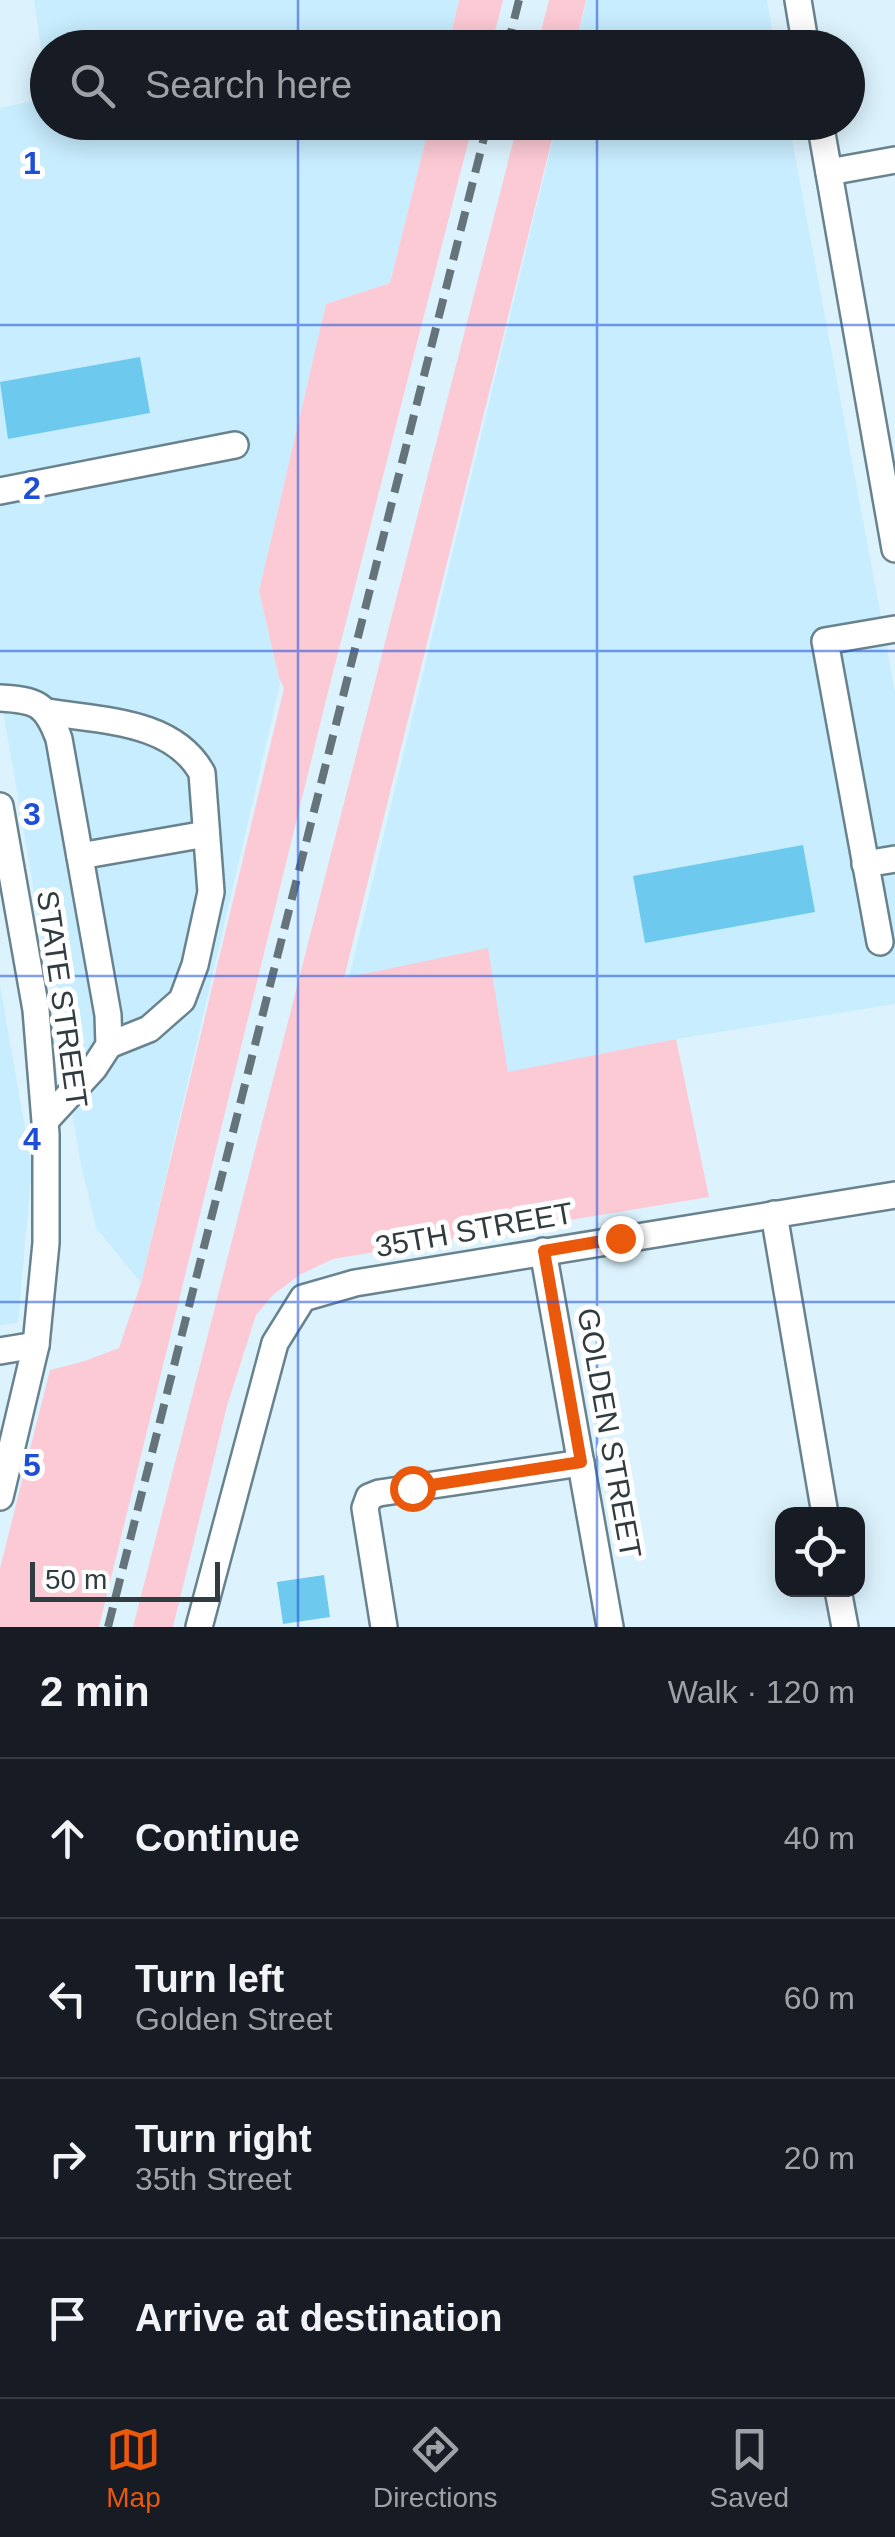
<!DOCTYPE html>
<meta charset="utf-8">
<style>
:root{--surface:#171b24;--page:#242831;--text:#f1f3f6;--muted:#9ea1a6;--line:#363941;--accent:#ea580c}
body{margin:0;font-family:Helvetica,sans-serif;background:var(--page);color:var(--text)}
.controls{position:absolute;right:30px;bottom:30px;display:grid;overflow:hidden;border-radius:20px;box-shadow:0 5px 25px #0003}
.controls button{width:90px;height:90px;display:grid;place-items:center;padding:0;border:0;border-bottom:2px solid var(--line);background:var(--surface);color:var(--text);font:50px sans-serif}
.scale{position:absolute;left:30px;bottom:25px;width:190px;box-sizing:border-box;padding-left:10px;border:5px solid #313c41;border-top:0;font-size:28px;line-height:35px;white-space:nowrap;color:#313c41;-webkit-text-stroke:8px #fff;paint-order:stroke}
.stop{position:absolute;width:30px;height:30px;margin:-22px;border:8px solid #ea580c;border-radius:50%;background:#fff}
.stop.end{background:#ea580c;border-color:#fff;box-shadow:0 2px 10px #0008}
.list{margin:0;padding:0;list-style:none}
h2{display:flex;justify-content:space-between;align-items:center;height:130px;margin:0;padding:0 40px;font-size:42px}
h2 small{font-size:32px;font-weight:400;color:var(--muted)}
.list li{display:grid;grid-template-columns:65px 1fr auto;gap:30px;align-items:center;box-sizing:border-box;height:160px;padding:0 40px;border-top:2px solid var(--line)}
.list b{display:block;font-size:38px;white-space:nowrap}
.list p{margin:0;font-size:32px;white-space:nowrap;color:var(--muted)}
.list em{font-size:32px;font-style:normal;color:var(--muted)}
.icon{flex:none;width:55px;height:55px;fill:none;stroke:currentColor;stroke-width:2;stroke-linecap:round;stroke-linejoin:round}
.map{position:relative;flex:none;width:895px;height:1627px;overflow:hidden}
.search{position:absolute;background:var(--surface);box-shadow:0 5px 25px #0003;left:30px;right:30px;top:30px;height:110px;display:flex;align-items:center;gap:25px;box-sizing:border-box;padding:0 35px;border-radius:55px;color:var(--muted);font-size:38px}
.sheet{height:770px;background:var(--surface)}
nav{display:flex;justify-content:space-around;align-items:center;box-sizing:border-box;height:140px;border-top:2px solid var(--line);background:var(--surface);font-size:28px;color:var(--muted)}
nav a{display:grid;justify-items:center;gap:5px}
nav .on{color:var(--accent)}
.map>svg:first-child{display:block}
</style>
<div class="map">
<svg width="895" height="1627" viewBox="0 0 895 1627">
<rect width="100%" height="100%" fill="#dcf3fd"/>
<g fill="#c8edfe">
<polygon points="34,0 459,0 448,47 48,48 47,90"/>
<polygon points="587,0 767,0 775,47 575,47"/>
<polygon points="47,98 48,122 430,123 390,283 326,304 259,591 280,684 141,1283 96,1228 81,1165 0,693 0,108"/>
<polygon points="557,123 789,123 895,692 895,1004 676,1039 507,1073 348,982"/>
<polygon points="0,985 32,1168 18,1323 0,1325"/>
</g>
<g fill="#fccad4">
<polygon points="459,0 503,0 491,47 448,47"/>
<polygon points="549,0 586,0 575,47 537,47"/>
<polygon points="430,123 473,123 326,700 99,1627 0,1627 0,1568 50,1370 85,1361 119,1348 141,1283 284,688 279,678 259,591 326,304 390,283"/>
<polygon points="518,123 556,123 344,978 488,948 508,1072 676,1039 709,1197 333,1259 301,1274 273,1295 256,1315 227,1406 173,1627 133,1627"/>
</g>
<g fill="#6dc9ed">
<polygon points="140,357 150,413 8,439 0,382"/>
<polygon points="803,845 815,912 645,943 633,876"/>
<polygon points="324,1575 330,1617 283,1624 277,1582"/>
</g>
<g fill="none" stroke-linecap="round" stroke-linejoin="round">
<g stroke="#69838e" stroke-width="30">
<g id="minor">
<polyline points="798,0 806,48"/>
<polyline points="820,122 895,549"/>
<polyline points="829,172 895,160"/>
<polyline points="0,491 235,445"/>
<path d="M0 698C36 700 46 703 59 739L108 1015 109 1045 94 1068 46 1120"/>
<path d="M48 712C101 721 173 720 202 773L211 892 195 965 182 1000 149 1029 109 1045"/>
<polyline points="0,806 36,1010 46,1134 46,1243 36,1345 0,1497"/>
<polyline points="80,856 206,834"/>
<polyline points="865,864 895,859"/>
<polyline points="880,942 825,641 895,629"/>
<polyline points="774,1214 825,1514"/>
<polyline points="543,1251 610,1627"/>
<polyline points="0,1351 36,1345"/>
<polyline points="838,1590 845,1627"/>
<polyline points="199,1627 275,1343 303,1298 355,1283 895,1195"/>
<polyline points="384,1627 365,1508 369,1497 379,1493 581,1463"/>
</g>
</g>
<use href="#minor" stroke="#fff" stroke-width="25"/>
<g stroke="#65747b" stroke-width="8" stroke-dasharray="20 10" stroke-linecap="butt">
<polyline points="507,48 519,0"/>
<polyline points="108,1627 488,122"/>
</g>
</g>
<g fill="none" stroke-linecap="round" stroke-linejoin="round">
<polyline stroke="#ea580c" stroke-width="12" points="412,1488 581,1462 544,1251 620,1238"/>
</g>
<path fill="none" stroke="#1d4ed8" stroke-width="2.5" stroke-opacity="0.55" d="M298 0V48M597 0V48M298 122V1627M597 122V1627M0 325H895M0 651H895M0 976H895M0 1302H895"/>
<g text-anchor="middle" stroke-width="10" stroke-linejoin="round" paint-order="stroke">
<g font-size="30" fill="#313c41" stroke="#fff">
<text transform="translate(62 999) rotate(82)" y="10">STATE STREET</text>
<text transform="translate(474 1230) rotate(-10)" y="10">35TH STREET</text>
<text transform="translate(609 1433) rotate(80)" y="10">GOLDEN STREET</text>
</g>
</g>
<g font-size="32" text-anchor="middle" font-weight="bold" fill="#1d4ed8" stroke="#fff" stroke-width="10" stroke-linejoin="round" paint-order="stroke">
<text x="32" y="174">1</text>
<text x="32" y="499">2</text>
<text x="32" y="825">3</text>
<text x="32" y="1150">4</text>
<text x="32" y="1476">5</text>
</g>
</svg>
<div class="controls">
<button><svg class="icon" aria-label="locate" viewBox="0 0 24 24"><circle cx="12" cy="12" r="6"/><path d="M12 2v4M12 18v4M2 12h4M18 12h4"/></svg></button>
</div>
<div class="scale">50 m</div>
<div class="stop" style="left:412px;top:1488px"></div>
<div class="stop end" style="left:620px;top:1238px"></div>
<div class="search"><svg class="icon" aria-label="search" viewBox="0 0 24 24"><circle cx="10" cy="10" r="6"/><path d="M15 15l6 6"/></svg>Search here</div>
</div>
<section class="sheet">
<h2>2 min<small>Walk · 120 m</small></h2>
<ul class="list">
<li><svg class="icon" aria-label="ahead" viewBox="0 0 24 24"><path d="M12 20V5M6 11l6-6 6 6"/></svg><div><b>Continue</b></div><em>40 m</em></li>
<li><svg class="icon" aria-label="left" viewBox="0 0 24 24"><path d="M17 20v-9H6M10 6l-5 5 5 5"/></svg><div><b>Turn left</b><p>Golden Street</p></div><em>60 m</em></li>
<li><svg class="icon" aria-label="right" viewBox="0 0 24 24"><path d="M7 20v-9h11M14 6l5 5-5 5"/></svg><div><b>Turn right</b><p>35th Street</p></div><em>20 m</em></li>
<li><svg class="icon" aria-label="arrive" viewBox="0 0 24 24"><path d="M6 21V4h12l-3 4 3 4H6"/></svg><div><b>Arrive at destination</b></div></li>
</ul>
</section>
<nav>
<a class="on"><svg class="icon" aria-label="map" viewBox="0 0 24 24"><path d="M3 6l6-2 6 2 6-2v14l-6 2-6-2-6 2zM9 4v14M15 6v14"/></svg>Map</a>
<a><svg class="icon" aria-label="directions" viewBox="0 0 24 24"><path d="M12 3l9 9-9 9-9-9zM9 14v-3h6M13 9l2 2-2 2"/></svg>Directions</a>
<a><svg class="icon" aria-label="saved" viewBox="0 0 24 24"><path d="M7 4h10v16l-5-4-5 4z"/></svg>Saved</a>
</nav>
